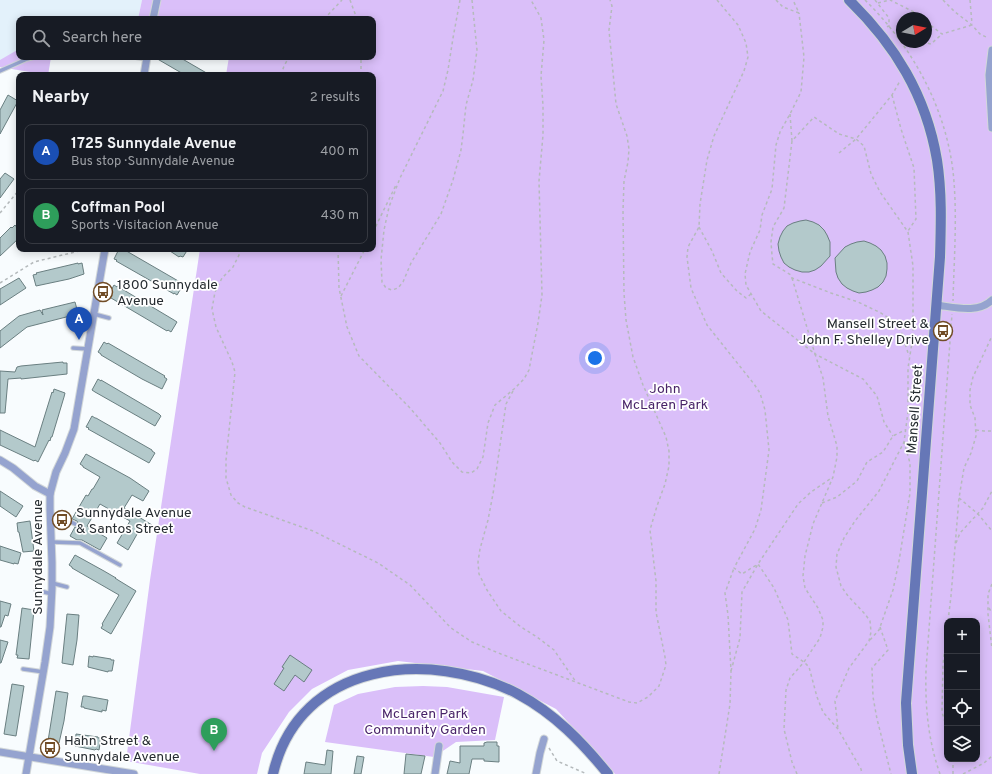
<!DOCTYPE html>
<meta charset="utf-8">
<style>
:root{--surface:#171b24;--page:#242831;--text:#f1f3f6;--muted:#9ea1a6;--line:#363941;--accent:#7c3aed}
body{margin:0;font-family:Overpass,sans-serif;background:var(--page);color:var(--text)}
.controls{position:absolute;right:12px;bottom:12px;display:grid;overflow:hidden;border-radius:8px;box-shadow:0 2px 10px #0003}
.controls button{width:36px;height:36px;display:grid;place-items:center;padding:0;border:0;border-bottom:1px solid var(--line);background:var(--surface);color:var(--text);font:20px sans-serif}
.compass{position:absolute;left:896px;top:12px;width:36px;height:36px;border-radius:50%;background:var(--surface);box-shadow:0 2px 10px #0003;rotate:80deg}
.you{position:absolute;left:595px;top:358px;width:14px;height:14px;margin:-10px;border:3px solid #fff;border-radius:50%;background:#1a73e8;box-shadow:0 0 0 6px #1a73e833}
.badge{display:grid;place-items:center;width:26px;height:26px;border-radius:50%;background:var(--accent);color:#fff;font-size:13px;font-weight:700}
.pin{position:absolute;translate:-50% -33px;filter:drop-shadow(0 1px 2px #0008)}
.pin::after{content:'';position:absolute;top:21px;width:14px;height:12px;background:inherit;clip-path:polygon(0 0,100% 0,50% 100%)}
.list{margin:0;padding:0;list-style:none}
h2{display:flex;justify-content:space-between;align-items:center;height:52px;margin:0;padding:0 16px;font-size:17px}
h2 small{font-size:13px;font-weight:400;color:var(--muted)}
.list li{display:grid;grid-template-columns:26px 1fr auto;gap:12px;align-items:center;box-sizing:border-box;height:56px;margin:0 8px 8px;padding:0 8px;border:1px solid var(--line);border-radius:8px}
.list b{display:block;font-size:15px;white-space:nowrap}
.list p{margin:0;font-size:13px;white-space:nowrap;color:var(--muted)}
.list em{font-size:13px;font-style:normal;color:var(--muted)}
.icon{flex:none;width:22px;height:22px;fill:none;stroke:currentColor;stroke-width:2;stroke-linecap:round;stroke-linejoin:round}
.map{position:relative;flex:none;width:992px;height:774px;overflow:hidden}
.search{position:absolute;background:var(--surface);box-shadow:0 2px 10px #0003;left:16px;top:16px;width:360px;height:44px;display:flex;align-items:center;gap:10px;box-sizing:border-box;padding:0 14px;border-radius:8px;color:var(--muted);font-size:15px}
.panel{position:absolute;background:var(--surface);box-shadow:0 2px 10px #0003;left:16px;top:72px;width:360px;height:180px;border-radius:8px}
.map>svg:first-child{display:block}
</style>
<div class="map">
<svg width="992" height="774" viewBox="0 0 992 774">
<rect width="100%" height="100%" fill="#f8fcfe"/>
<polygon fill="#e3f1fb" points="0,0 142,0 138,19 19,19 19,57 51,57 48,75 0,67"/>
<g fill="#dabff9" fill-rule="evenodd">
<path d="M142 0H992V774H615L556 709 483 671 398 661 348 670 312 689 289 712 262 753 257 774H200L126 761 150 580 200 249H373V75H226L229 57H373V19H138ZM902 18H926V42H902ZM947 621H977V759H947Z"/>
<polygon points="19,49 19,57 51,57 48,75 0,67 0,60"/>
<polygon points="423,686 447,687 504,697 495,740 456,742 434,757 325,742 334,705 358,694 395,687"/>
</g>
<g fill="#b3c9cb" stroke="#6a7f81">
<polygon points="154,57 179,57 210,75 185,75"/>
<polygon points="8,95 18,101 0,134 0,110"/>
<polygon points="5,173 14,179 0,198 0,179"/>
<polygon points="806,220 813,222 819,225 824,230 827,235 830,242 830,256 821,266 815,270 809,272 802,272 795,270 789,267 784,263 781,257 779,251 778,244 780,237 783,231 787,226 793,223 800,221"/>
<polygon points="15,225 19,230 19,238 0,256 0,238 11,227 12,228"/>
<polygon points="864,241 870,243 876,246 881,250 885,256 887,263 887,269 886,276 883,282 878,287 872,290 866,292 859,293 853,291 847,288 842,284 838,278 836,272 835,258 845,247 851,244 857,242"/>
<polygon points="119,249 123,249 180,282 179,283 183,285 177,295 174,293 174,294 116,261 117,260 114,259"/>
<polygon points="167,249 188,249 183,257 180,256 179,257"/>
<polygon points="78,263 78,264 82,263 84,274 69,279 36,286 33,275 37,274 36,273"/>
<polygon points="19,278 26,288 0,305 0,289"/>
<polygon points="114,285 117,287 117,286 174,320 177,322 171,332 168,330 167,331 111,298 108,296"/>
<polygon points="75,302 78,313 74,314 74,315 27,327 0,348 0,331 19,316 40,310 43,315 42,310"/>
<polygon points="104,342 107,344 108,343 165,376 164,377 167,379 162,389 142,379 101,355 101,354 98,352"/>
<polygon points="63,362 63,363 67,363 67,374 21,379 21,378 8,379 5,413 0,413 0,371 15,372 17,367 21,366"/>
<polygon points="98,379 101,381 101,380 159,414 161,416 155,426 95,392 92,390"/>
<polygon points="54,389 65,393 64,397 52,437 51,437 50,441 49,440 38,462 35,460 34,461 0,445 0,430 35,447 52,392 53,393"/>
<polygon points="92,416 95,418 96,418 152,450 152,451 155,453 149,463 88,429 89,428 86,427"/>
<polygon points="86,454 130,478 149,491 143,501 132,495 124,508 152,525 147,533 140,529 128,550 117,543 130,521 100,504 87,526 107,538 100,550 82,540 77,540 70,536 75,527 77,527 78,524 77,521 72,519 86,495 88,496 92,489 93,489 100,477 83,467 83,466 80,464"/>
<polygon points="0,491 23,506 16,517 0,506"/>
<polygon points="30,521 34,551 23,552 19,532 18,532 17,523"/>
<polygon points="0,546 21,553 18,564 14,563 14,564 0,560"/>
<polygon points="75,555 104,571 116,578 115,578 118,580 136,591 111,634 101,628 103,625 102,624 119,595 72,568 72,567 69,565"/>
<polygon points="0,601 11,604 8,616 5,615 1,627 0,627"/>
<polygon points="22,608 34,610 29,659 17,658 18,655 16,655"/>
<polygon points="67,614 79,615 77,640 73,665 62,663"/>
<polygon points="0,640 8,642 1,663 0,663"/>
<polygon points="290,655 312,670 304,682 295,675 284,691 274,684 284,668 282,667"/>
<polygon points="89,656 93,657 93,656 111,659 111,660 114,660 112,671 108,671 108,672 88,667"/>
<polygon points="12,684 24,686 16,736 4,734"/>
<polygon points="56,691 68,693 64,721 59,743 48,741"/>
<polygon points="83,696 86,696 108,700 106,711 102,710 102,712 84,708 84,707 81,707"/>
<polygon points="76,734 98,737 98,738 101,738 99,750 96,749 95,750 75,746"/>
<polygon points="487,742 497,742 497,746 499,746 499,762 484,761 484,759 472,759 469,774 447,774 450,761 460,763 460,746 484,746 484,743"/>
<polygon points="327,750 333,751 331,774 304,774 306,762 325,765"/>
<polygon points="406,754 425,756 421,774 404,774"/>
<polygon points="357,756 364,757 361,774 354,774"/>
</g>
<g fill="none" stroke-linecap="round" stroke-linejoin="round">
<g stroke="#d2d7d9" stroke-width="5.5">
<g id="lane">
<polyline points="134,57 147,59"/>
<polyline points="0,71 27,59 34,57"/>
<polyline points="94,314 109,318"/>
<polyline points="73,348 88,349"/>
<polyline points="50,515 64,518 75,524"/>
<polyline points="52,542 80,543 120,565"/>
<polyline points="52,583 67,587"/>
<polyline points="36,590 52,594"/>
<polyline points="23,669 44,672"/>
</g>
</g>
<g stroke="#d2d7d9" stroke-width="9">
<g id="street">
<polyline points="153,19 157,0"/>
<polyline points="992,50 989,75 992,128"/>
<polyline points="144,75 147,57"/>
<path d="M936 305C954 307 978 314 992 300"/>
<polyline points="0,460 13,468 35,486 50,494"/>
<polyline points="0,752 134,774"/>
<polyline points="26,774 45,662 50,627 52,588 52,563 50,509 50,494 56,472 65,453 74,429 105,249"/>
<polyline points="435,774 439,746"/>
<polyline points="536,774 540,753 544,739"/>
</g>
</g>
<g stroke="#d2d7d9" stroke-width="12">
<g id="secondary">
<path d="M849 0C895 45 926 95 937 160 942 192 941 224 940 257L906 703 908 745 912 774"/>
<path d="M273 774C299 661 430 648 518 694 555 714 582 742 608 774"/>
</g>
</g>
<g stroke="#b5babc" stroke-width="1.5" stroke-dasharray="3 3" stroke-linecap="butt">
<polyline points="350,0 357,19"/>
<polyline points="460,0 453,38 448,70 443,91 400,178 389,207 384,230 381,260 382,282 386,288 392,290 398,288 403,282 411,263 441,214 453,180 461,150 463,134 466,105 473,80 477,50 472,0"/>
<polyline points="717,0 738,25 746,43 748,57 744,71 714,136 707,160 700,204 699,227 688,247 687,257 691,288 707,325 754,384 760,393 765,410 769,450 761,510 755,529 734,568 742,574 758,564 774,588 788,620 792,654 804,662 809,667 817,697 823,712 838,729 861,769 862,774"/>
<polyline points="776,0 783,7 799,13 793,0"/>
<path d="M865 0C914 48 949 113 954 182 957 221 954 261 953 301"/>
<polyline points="875,0 889,18 889,26 886,27"/>
<polyline points="943,0 955,12 972,25 980,34 986,37"/>
<polyline points="970,0 972,24"/>
<polyline points="878,3 890,0 914,12 921,18"/>
<polyline points="324,19 342,0"/>
<polyline points="926,22 942,34 972,25"/>
<polyline points="896,35 902,36"/>
<polyline points="922,42 931,44 942,34"/>
<polyline points="281,75 284,66 289,57"/>
<polyline points="361,75 361,57"/>
<polyline points="892,95 901,129 914,168 916,219 908,231"/>
<polyline points="790,114 792,141 814,117 839,134 856,139 864,146 871,174 880,192 908,232 913,266 913,336 908,368 908,412 904,442 879,491 855,521 844,538 837,554 836,567 841,586 848,596 865,614 870,621 871,632 869,641 849,668 835,701 838,729"/>
<polyline points="792,141 784,208 773,227 771,242 772,255 773,264 791,275 792,278 831,293 858,302 881,313 896,323 901,331 909,356"/>
<polyline points="839,153 856,139 892,95 900,81"/>
<polyline points="19,178 19,181"/>
<polyline points="0,213 19,190"/>
<polyline points="699,227 712,251 721,273 737,291 746,298 751,294"/>
<polyline points="373,232 396,185"/>
<polyline points="242,249 233,267 222,278 215,292 212,309 216,327 232,362 235,372 226,460 226,478 231,495 238,503 245,507 313,531 378,563 410,585 451,628 472,642 501,654 629,702 637,703 648,697 659,686 666,665 665,657 656,612 656,581 650,530 657,506 665,484 669,466 669,451 666,437 643,385 633,357 626,320 624,293 623,211 624,181 628,162 629,149 627,136 616,104 609,30 612,6 610,0"/>
<polyline points="338,249 339,288 347,327 359,356 410,408 440,443 452,462 462,472 471,473 477,469 483,457 488,423 495,405 514,389 524,379 529,370 538,323 542,295 539,181 543,135 543,106 541,76 544,40 541,18 531,0"/>
<polyline points="792,278 815,354 863,379 877,396 884,422 893,436"/>
<polyline points="0,283 34,262 87,249 97,249"/>
<polyline points="341,296 365,249"/>
<polyline points="513,391 506,404 493,494 488,520 480,549 478,562 479,574 487,590 501,611 521,627 537,637 554,650 576,682"/>
<polyline points="976,430 984,431 992,431"/>
<polyline points="959,498 978,514 992,531"/>
<polyline points="822,503 837,497 857,481 867,462 883,452 893,436 905,430"/>
<polyline points="956,543 960,533 983,508 992,491"/>
<polyline points="992,584 988,594 988,614 992,649"/>
<polyline points="989,608 992,613"/>
<polyline points="948,621 951,596 959,498 964,468 971,453 976,436 975,418 970,405 970,390 973,377 992,336"/>
<polyline points="880,627 888,650 872,668 873,697 877,719 891,774"/>
<polyline points="947,630 943,665 942,712 947,729"/>
<polyline points="870,640 879,630 893,590 899,561 910,493 910,463 904,442"/>
<polyline points="731,671 740,638 742,592 758,564 798,504 811,492 833,477"/>
<polyline points="549,748 557,761 587,774"/>
<polyline points="953,759 953,774"/>
<polyline points="719,774 730,704 731,671 728,615 725,593 734,568"/>
<polyline points="797,774 792,762 784,729 786,690 790,678 804,662 820,638 823,627 823,620 818,608 805,588 803,576 805,556 813,524 833,477 837,457 837,446 828,416 823,378 815,354 761,311 746,285 745,274 750,252 760,230 762,215 772,189 776,145 780,132 790,114 801,92 804,57 799,13"/>
<path d="M940 774C928 740 925 706 926 670L952 314"/>
<polyline points="963,774 984,763 992,756"/>
</g>
<use href="#lane" stroke="#95a3cf" stroke-width="3.5"/>
<use href="#street" stroke="#95a3cf" stroke-width="7"/>
<use href="#secondary" stroke="#6677b7" stroke-width="10"/>
</g>
<defs>
<g id="bus-ring" transform="scale(1)"><circle r="9.5" fill="#fff" stroke="#714d27" stroke-width="1.5"/><path d="M-5-6H5V4H4V6H2V4H-2V6H-4V4H-5ZM-3.5-4V0h7V-4ZM-3.5 1.2v1.5H-2V1.2ZM2 1.2v1.5H3.5V1.2Z" fill="#714d27"/></g>
</defs>
<g fill-rule="evenodd">
<use href="#bus-ring" x="103" y="292"/>
<use href="#bus-ring" x="943" y="331"/>
<use href="#bus-ring" x="62" y="520"/>
<use href="#bus-ring" x="50" y="748"/>
</g>
<g text-anchor="middle" stroke-width="3.5" stroke-linejoin="round" paint-order="stroke">
<g font-size="14" fill="#262c31" stroke="#fff" text-anchor="start">
<text x="117" y="289">1800 Sunnydale<tspan x="117" dy="16">Avenue</tspan></text>
<text x="929" y="328" text-anchor="end">Mansell Street &amp;<tspan x="929" dy="16">John F. Shelley Drive</tspan></text>
<text x="76" y="517">Sunnydale Avenue<tspan x="76" dy="16">&amp; Santos Street</tspan></text>
<text x="64" y="745">Hahn Street &amp;<tspan x="64" dy="16">Sunnydale Avenue</tspan></text>
</g>
<g font-size="14" fill="#492469" stroke="#fff">
<text x="665" y="393">John<tspan x="665" dy="16">McLaren Park</tspan></text>
<text x="425" y="718">McLaren Park<tspan x="425" dy="16">Community Garden</tspan></text>
</g>
<g font-size="14" fill="#262c31" stroke="#fff">
<text transform="translate(914 409) rotate(-86)" y="5">Mansell Street</text>
<text transform="translate(37 557) rotate(-90)" y="5">Sunnydale Avenue</text>
</g>
</g>
</svg>
<div class="controls">
<button>+</button>
<button>−</button>
<button><svg class="icon" aria-label="locate" viewBox="0 0 24 24"><circle cx="12" cy="12" r="6"/><path d="M12 2v4M12 18v4M2 12h4M18 12h4"/></svg></button>
<button><svg class="icon" aria-label="layers" viewBox="0 0 24 24"><path d="M12 4l9 5-9 5-9-5zM3 14l9 5 9-5"/></svg></button>
</div>
<svg class="compass" viewBox="-18 -18 36 36"><path d="M0-13l5 13h-10z" fill="#e53935"/><path d="M0 13l5-13h-10z" fill="#9ea1a6"/></svg>
<div class="you"></div>
<div class="pin badge" style="left:79px;top:340px;background:#1a4fb4">A</div>
<div class="pin badge" style="left:214px;top:751px;background:#2e9e5b">B</div>
<div class="search"><svg class="icon" aria-label="search" viewBox="0 0 24 24"><circle cx="10" cy="10" r="6"/><path d="M15 15l6 6"/></svg>Search here</div>
<section class="panel">
<h2>Nearby<small>2 results</small></h2>
<ul class="list">
<li><span class="badge" style="background:#1a4fb4">A</span><div><b>1725 Sunnydale Avenue</b><p>Bus stop · Sunnydale Avenue</p></div><em>400 m</em></li>
<li><span class="badge" style="background:#2e9e5b">B</span><div><b>Coffman Pool</b><p>Sports · Visitacion Avenue</p></div><em>430 m</em></li>
</ul>
</section>
</div>
